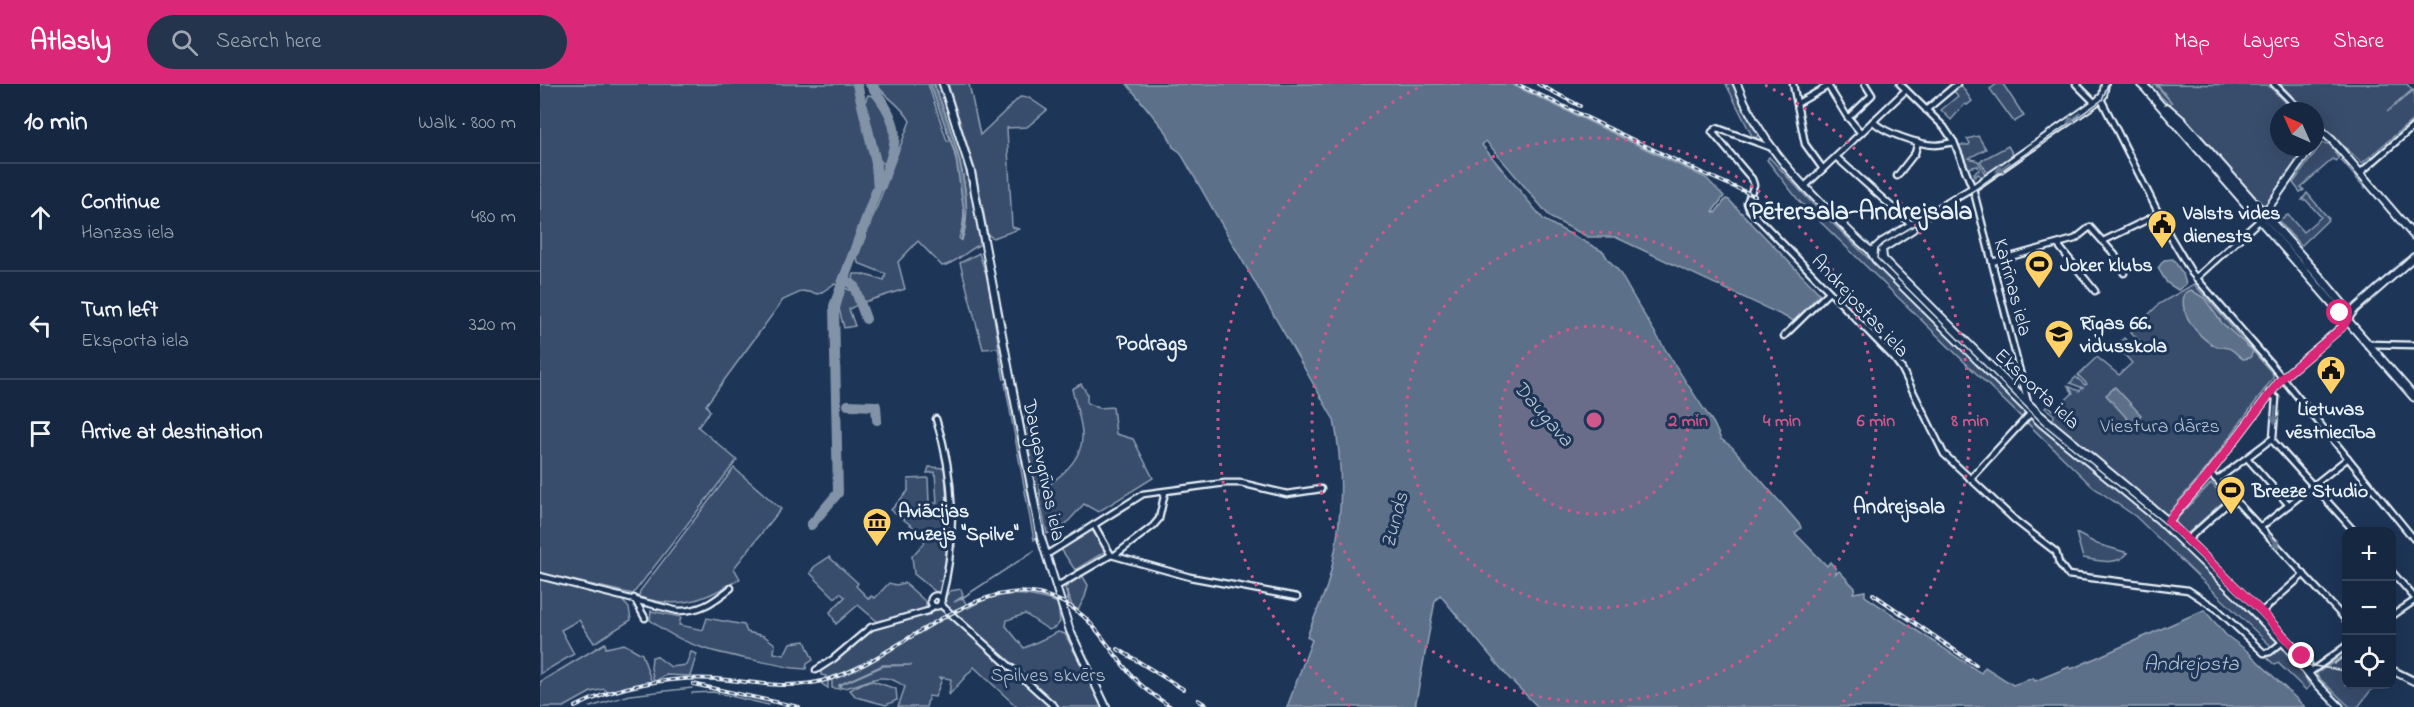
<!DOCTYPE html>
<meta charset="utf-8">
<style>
:root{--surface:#162841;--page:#23344c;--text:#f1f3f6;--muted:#9ea6b1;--line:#35445a;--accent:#db2777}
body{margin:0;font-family:"Indie Flower",sans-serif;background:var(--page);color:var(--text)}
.controls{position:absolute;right:18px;bottom:18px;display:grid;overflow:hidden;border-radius:12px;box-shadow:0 6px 24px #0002}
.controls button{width:54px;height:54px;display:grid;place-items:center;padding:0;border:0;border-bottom:2px solid var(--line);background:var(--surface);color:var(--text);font:30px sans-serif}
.compass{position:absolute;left:1730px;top:18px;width:54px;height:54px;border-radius:50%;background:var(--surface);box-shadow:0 6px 24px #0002;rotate:315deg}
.stop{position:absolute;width:18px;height:18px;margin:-14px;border:4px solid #db2777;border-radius:50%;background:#fff}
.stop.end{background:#db2777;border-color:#fff;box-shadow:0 2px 6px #0008}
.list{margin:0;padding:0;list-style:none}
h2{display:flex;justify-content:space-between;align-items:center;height:78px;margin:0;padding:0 24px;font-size:26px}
h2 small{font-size:20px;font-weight:400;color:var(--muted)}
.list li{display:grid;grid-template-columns:39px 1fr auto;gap:18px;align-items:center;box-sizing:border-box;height:108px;padding:0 24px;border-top:2px solid var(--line)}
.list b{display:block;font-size:22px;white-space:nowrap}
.list p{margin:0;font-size:20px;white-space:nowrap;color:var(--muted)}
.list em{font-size:20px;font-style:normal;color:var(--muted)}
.icon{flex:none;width:33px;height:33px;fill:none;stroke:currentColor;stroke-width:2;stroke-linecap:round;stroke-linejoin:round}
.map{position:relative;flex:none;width:1874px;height:623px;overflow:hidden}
header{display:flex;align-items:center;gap:36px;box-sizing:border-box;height:84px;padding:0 30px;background:var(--accent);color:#fff}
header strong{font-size:28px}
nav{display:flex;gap:33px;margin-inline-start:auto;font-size:21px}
.search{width:420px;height:54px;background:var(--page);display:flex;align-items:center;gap:15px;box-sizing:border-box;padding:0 21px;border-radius:33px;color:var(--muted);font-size:22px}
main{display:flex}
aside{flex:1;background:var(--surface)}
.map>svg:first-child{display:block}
</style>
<header>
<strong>Atlasly</strong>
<div class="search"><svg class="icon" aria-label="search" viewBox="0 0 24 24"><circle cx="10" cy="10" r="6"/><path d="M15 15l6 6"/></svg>Search here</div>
<nav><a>Map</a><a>Layers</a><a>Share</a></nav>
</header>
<main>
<aside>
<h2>10 min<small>Walk · 800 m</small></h2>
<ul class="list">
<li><svg class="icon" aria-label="ahead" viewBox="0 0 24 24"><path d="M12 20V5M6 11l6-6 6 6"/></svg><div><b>Continue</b><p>Hanzas iela</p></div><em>480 m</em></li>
<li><svg class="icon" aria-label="left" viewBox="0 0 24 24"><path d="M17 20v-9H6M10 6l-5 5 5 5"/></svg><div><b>Turn left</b><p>Eksporta iela</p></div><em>320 m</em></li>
<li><svg class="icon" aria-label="arrive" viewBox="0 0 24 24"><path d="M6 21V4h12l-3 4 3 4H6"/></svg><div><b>Arrive at destination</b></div></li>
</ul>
</aside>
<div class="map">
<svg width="1874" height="623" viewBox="0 0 1874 623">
<rect width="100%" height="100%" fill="#1d3557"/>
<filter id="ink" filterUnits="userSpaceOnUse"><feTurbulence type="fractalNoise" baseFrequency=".0167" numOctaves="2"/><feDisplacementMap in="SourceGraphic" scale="12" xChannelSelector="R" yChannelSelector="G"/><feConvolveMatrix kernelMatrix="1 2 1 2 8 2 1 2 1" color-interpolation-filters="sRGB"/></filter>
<g filter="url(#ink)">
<g fill="#374d6c" stroke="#909fb2" stroke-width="1.5">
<polygon points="0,0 313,0 331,71 334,105 297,201 294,200 279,210 263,207 243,216 166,321 170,327 158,343 197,376 93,510 0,489"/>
<path d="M336 0H388L407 57H411C419 86 431 124 419 154L422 156C436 109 411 44 394 0H399C421 50 430 104 440 157L439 161C428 166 413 181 402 182L378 157 358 178 365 205 324 218 313 194 314 190H321L344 196 346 190 318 179 317 174 370 37C362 21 346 14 336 0Z"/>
<polygon points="408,0 429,0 440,51 480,13 489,14 507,26 487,43 467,44 472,143 479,145 453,154 448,151 435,85"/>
<polygon points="1186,0 1194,0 1219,50 1214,56"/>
<polygon points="1457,0 1463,0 1484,32 1474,38 1450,5"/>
<polygon points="1608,0 1615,0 1632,19 1617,0 1728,1 1754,27 1739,27 1739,63 1765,63 1729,119 1720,121 1644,35"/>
<polygon points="1740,0 1867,0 1872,6 1847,28 1874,6 1874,35 1822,79 1775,35 1775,27 1767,27"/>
<polygon points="1421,1 1432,17 1427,21 1425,20 1411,36 1401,26 1418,12 1413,6"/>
<path d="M328 11 333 12C348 30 364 60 344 80L340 77 325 18Z"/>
<polygon points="1438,52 1446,65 1429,74 1438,77 1446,92 1444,94 1438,90 1435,93 1434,89 1439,86 1438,82 1428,84 1418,61 1429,61 1430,59 1427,55"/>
<polygon points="1782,59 1789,60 1799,71 1797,77 1793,75 1761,103 1764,106 1760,108 1753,99"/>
<polygon points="1468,62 1474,72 1448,90 1440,77"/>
<polygon points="1229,73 1273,120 1508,350 1595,419 1701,517 1738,557 1732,563 1595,432 1553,403 1259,117 1227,76"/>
<polygon points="1767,109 1789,135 1761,162 1738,136 1748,131 1763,148 1781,133 1766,116 1762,116"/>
<polygon points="439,169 445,187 447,189 464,296 458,264 443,265 420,179"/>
<polygon points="1654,200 1733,290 1733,294 1667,384 1627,431 1513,338 1514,331 1505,324 1508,321 1514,327 1533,309 1528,302 1539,307 1543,304 1530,299 1536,293 1545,301 1547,300 1538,291 1557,273 1579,291 1592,279 1576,261 1584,254 1600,271 1607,265 1591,248 1619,220"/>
<polygon points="305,204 312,207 317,221 309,225 315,242 304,244 299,225"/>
<polygon points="465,299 468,299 497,452 494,456"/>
<path d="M541 300 547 309V319L559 324 573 323 576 350 593 355 613 394 558 428 544 420 525 441 507 450 499 413C506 402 513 398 522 390 554 361 540 341 532 305Z"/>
<polygon points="485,333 492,360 501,361 500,409 497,411 483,337"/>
<path d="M389 383 405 384C407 422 410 458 405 496L400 497 403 498 401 508H396L374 490 372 472 385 458 383 455 385 452 351 426 368 407V395L388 394 389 419H397L395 388 387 389Z"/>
<path d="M194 384 241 425 194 484 200 495C163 516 142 526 99 513L100 507Z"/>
<polygon points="1671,399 1684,413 1684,417 1647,450 1636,442 1636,436"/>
<polygon points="552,445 566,467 535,486 521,465"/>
<path d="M1536 449 1557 460 1588 469C1577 482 1559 477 1543 474Z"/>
<polygon points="289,473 318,499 316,502 329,515 331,512 335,514 349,499 356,501 365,499 386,518 386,525 338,538 318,521 296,540 290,528 305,513 300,509 295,514 270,489 274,483"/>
<polygon points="542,491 548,501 545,513 538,526 532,522 527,506 529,520 525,504"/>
<polygon points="0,494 79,513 89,524 91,536 54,559 39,536 21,546 34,570 0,590"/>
<path d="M421 505 423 512 414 518 423 514 428 524C456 507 487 507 518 519L520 538 516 543 509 546 485 530 467 536 466 542 484 564 518 548 525 550 563 623H477L434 583 409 611 411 595 399 593 402 595 395 613 389 612 386 623H358L365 603C339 582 322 604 301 604L300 601 343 582 372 581H343L299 601V605L292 604V596L288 597V604L282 600 286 592 281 591V586L331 545 397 525 402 526 411 534 416 531 407 523 405 513 410 507Z"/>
<path d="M111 527 141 533 139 541 163 546 167 534 204 541 207 548 224 552 235 560 234 569 244 571 250 559 265 557 273 576 267 580 266 585 253 584C204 573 149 569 110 536Z"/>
<polygon points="65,559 66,564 84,560 102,570 112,599 68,608 64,605 51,608 24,623 0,623 0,598"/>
<polygon points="1743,563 1759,582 1770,602 1766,606 1738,579 1735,581 1726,573"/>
<polygon points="151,568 157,570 150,592 126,591 114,598 111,584 112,573 116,572 131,583 146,581"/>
<polygon points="1806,570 1806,600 1835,601 1818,623 1810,623 1777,592 1777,589"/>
<polygon points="333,597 356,605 357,616 346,621 316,613 310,606 323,599"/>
</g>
<g fill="#5d7089" stroke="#95a4b5" stroke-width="1.5">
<path d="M390 0H394C409 38 439 119 421 157L425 134 415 69Z"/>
<path d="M587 0H971L1166 94 1184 112 1173 127 1175 129 1186 115 1189 116 1280 210 1254 237 1075 153H1048L1011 134 946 57 942 61 1004 136 1064 168C1066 176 1075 181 1080 189 1108 239 1140 290 1174 340L1181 355 1192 363 1260 441 1261 444 1255 449 1287 482 1290 478 1296 485 1295 490 1299 487 1315 504 1313 509 1325 507V512L1441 589 1445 583 1473 601 1493 594 1495 597 1529 583 1531 585 1664 526 1686 551 1706 566 1765 623H998L968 593 900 511 895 517 875 623H747L772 556 767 553C773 535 781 519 787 502 802 450 805 389 794 336L640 68 633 63 627 49Z"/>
<polygon points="1633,175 1643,190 1646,200 1638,206 1627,199 1618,184 1624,176"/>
<path d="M1651 206 1664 214 1682 239 1713 267 1710 274 1703 275C1698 272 1693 265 1688 264 1682 262 1678 264 1673 261 1658 252 1637 228 1645 209Z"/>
<polygon points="1575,303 1601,331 1592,340 1566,311"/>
</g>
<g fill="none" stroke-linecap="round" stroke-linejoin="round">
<g stroke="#95a4b5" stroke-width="1.5">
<polyline points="1794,68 1798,73"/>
<polyline points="1801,76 1825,104"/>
<polyline points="413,399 413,415"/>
<polyline points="414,432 414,440"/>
<polyline points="414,445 415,463"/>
<polyline points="422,514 494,467"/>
<polyline points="152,609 173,608 229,621"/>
<polyline points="50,623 90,611 152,604"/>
</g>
<g stroke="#8293a8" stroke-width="10">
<path d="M330 0C363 44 359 53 341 102"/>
<polyline points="304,194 314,202 326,235"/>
<polyline points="308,321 336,322 337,336"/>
<polyline points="271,441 298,409 294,222 338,102 336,79 317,0"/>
</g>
<g stroke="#e8f1f8" stroke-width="9">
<g id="street">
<polyline points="1253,0 1265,60 1283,85"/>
<polyline points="1287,0 1306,31 1321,49"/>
<polyline points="1360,0 1404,43 1414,58 1434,108 1488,319"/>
<polyline points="1536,0 1555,19"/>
<polyline points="1734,0 1761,27"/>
<polyline points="1561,15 1630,152 1652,189 1731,280 1874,455"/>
<polyline points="1258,19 1288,2"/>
<polyline points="1386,26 1417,0"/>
<polyline points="1308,34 1332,11 1325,0"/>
<path d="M1333 37C1342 48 1380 61 1395 61 1401 61 1408 59 1414 58"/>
<polyline points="1775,41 1783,48"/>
<polyline points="1232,64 1177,44 1172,48 1212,95 1214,101 1207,119 1209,125 1353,273 1362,285 1404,370 1476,437 1516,468 1519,479 1528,491 1648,506 1677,525 1724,569 1730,568 1745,556"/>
<polyline points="1296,73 1371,140"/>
<polyline points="1820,89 1874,42"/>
<polyline points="1357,92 1375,69 1378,58"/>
<polyline points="1264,103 1366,6"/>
<polyline points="1563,157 1619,130"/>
<polyline points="1518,161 1555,207"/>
<polyline points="1452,178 1535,155 1550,143 1575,171 1584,189"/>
<polyline points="1656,194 1721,135"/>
<polyline points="1244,252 1289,208"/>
<polyline points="1829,260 1874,261"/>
<path d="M396 335C415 392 417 458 401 517"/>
<polyline points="1732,356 1815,448"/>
<polyline points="1707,374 1749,421"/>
<polyline points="1670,389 1806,536"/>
<polyline points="1430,395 1489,331"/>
<polyline points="1677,396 1733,354 1736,314 1729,309"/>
<polyline points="554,441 571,471"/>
<polyline points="1721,443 1808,374"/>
<polyline points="1647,456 1694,414"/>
<polyline points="506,471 603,410 685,399 701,399 747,410 781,405"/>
<polyline points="575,471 613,442 619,435 625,408"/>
<polyline points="1852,488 1874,513"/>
<path d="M0 492 138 527C162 527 173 518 191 504"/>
<polyline points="516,503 571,471 650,493 757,513"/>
<circle cx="396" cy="517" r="5.5"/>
<polyline points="94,514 105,534"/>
<polyline points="400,520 515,623"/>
<polyline points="1719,530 1764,490"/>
<polyline points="1852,532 1874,517"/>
<polyline points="276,586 293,575 331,543 388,527 393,522"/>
<polyline points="1769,589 1806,562"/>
</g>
</g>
<g stroke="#e8f1f8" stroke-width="10">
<g id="secondary">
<polyline points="403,0 431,88 501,454 530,547 566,623"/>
<path d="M1197 0C1217 54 1257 97 1298 136 1312 150 1326 165 1343 175L1499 330 1628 437 1721 528 1768 578 1769 589"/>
<polyline points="1775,57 1783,48 1792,56 1874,152"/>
<polyline points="1724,130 1771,63"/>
<polyline points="1331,168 1336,176 1502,340 1619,436 1704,518 1743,558 1775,598 1800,623"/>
<polyline points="1331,168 1342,158 1436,102 1555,19 1563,12 1565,0"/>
<polyline points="1343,174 1342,165 1373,145 1371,140"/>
<polyline points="1627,439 1667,393 1742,294 1801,244 1815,225 1874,173"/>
<polyline points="1852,586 1874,597"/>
</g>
</g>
<g stroke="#e8f1f8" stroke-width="11">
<g id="primary">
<polyline points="1601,0 1612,10"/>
<polyline points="1608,7 1874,313"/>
<polyline points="1627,24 1642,37 1784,198 1804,222 1808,235"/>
</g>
</g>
<use href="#street" stroke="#1d3557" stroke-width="4.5"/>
<use href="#secondary" stroke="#1d3557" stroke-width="6"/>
<use href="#primary" stroke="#1d3557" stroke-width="7"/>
<g stroke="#e8f1f8" stroke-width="1.5">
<polyline points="1568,0 1562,16 1433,107 1343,160 1338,165 1337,174 1502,339 1625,440 1720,531 1767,581 1806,587"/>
<polyline points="1794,580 1806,571"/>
<polyline points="1852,582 1874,593"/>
</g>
<g stroke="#e8f1f8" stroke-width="4">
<g id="rail">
<polyline points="977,0 1160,88 1215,112"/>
<polyline points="998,0 1040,22"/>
<polyline points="1333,510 1436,581"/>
<polyline points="578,565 643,605"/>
<polyline points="153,600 259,623"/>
<polyline points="658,616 669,623"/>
<path d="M35 623C76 602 130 592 177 595 216 598 250 607 289 595 357 575 428 495 499 510 550 521 562 558 592 592 603 604 617 614 631 623"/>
</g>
</g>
<use href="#rail" stroke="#1d3557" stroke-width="1.5" stroke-dasharray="4.5" stroke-linecap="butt"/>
</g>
<defs><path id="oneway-solid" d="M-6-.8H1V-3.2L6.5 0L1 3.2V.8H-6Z" transform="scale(1.5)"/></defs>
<g fill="#64778f">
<use href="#oneway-solid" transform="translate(1534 34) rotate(145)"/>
<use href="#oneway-solid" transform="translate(1463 83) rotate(145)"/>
<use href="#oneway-solid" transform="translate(1735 331) rotate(93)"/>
<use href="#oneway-solid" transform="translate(1734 457) rotate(47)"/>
</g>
</g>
<g fill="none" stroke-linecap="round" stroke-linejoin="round" filter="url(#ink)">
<polyline stroke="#db2777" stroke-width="8" points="1762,572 1722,528 1628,437 1667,393 1742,294 1803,243 1808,235 1800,229"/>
</g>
<circle cx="1054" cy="336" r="94" fill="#cd598a" fill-opacity=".12"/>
<g fill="none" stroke="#cd598a" stroke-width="3" stroke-dasharray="3 6">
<circle cx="1054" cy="336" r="94"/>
<circle cx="1054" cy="336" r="188"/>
<circle cx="1054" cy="336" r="282"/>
<path d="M810 622A376 376 0 0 1 883 1M1225 1A376 376 0 0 1 1298 622"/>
</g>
<defs>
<g id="civic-pin" transform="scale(1.5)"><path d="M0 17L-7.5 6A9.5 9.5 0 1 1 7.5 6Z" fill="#ffd166" stroke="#1d3557"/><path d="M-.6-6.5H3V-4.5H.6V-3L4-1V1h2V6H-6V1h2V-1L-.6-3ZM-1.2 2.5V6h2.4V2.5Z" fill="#111"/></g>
<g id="stadium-pin" transform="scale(1.5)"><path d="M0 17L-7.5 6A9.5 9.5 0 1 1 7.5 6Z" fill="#ffd166" stroke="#1d3557"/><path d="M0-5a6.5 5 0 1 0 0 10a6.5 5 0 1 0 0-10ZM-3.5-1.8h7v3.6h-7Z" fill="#111"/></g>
<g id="school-pin" transform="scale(1.5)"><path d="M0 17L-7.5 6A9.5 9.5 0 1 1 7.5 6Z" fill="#ffd166" stroke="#1d3557"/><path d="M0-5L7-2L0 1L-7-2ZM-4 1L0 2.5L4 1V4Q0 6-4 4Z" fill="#111"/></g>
<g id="museum-pin" transform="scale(1.5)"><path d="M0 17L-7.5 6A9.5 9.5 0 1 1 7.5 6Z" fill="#ffd166" stroke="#1d3557"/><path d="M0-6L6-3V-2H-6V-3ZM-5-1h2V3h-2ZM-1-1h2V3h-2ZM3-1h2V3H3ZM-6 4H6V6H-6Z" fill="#111"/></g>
</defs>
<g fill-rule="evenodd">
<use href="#civic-pin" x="1622" y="140"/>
<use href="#stadium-pin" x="1499" y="180"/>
<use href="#school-pin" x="1519" y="250"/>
<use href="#civic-pin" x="1791" y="286"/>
<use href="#stadium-pin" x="1691" y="406"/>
<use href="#museum-pin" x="337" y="438"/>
</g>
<g text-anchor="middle" stroke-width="6" stroke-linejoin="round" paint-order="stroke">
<g font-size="20" font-weight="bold" fill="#e8f1f8" stroke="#1d3557" text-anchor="start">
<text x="1643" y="135">Valsts vides<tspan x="1643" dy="23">dienests</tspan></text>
<text x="1520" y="187">Joker klubs</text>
<text x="1540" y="245">Rīgas 66.<tspan x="1540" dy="23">vidusskola</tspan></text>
<text x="1791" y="331" text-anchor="middle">Lietuvas<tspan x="1791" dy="23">vēstniecība</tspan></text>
<text x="1712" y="413">Breeze Studio</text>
<text x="358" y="433">Aviācijas<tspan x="358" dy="23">muzejs "Spilve"</tspan></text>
</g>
<g font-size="20" fill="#e8f1f8" stroke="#1d3557">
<text transform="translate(1474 203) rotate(75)" y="7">Katrīnas iela</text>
<text transform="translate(1321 221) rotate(47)" y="7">Andrejostas iela</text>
<text transform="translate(1498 304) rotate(43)" y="7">Eksporta iela</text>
<text transform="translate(505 386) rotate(78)" y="7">Daugavgrīvas iela</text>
</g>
<g font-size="20" fill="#b3c0ce" stroke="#1d3557">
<text x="1620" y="348">Viestura dārzs</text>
<text x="508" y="597">Spilves skvērs</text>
</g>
<g font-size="21" font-weight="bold" fill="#e8f1f8" stroke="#1d3557">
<text x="612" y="266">Podrags</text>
<text x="1359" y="429">Andrejsala</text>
</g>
<g font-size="21" font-style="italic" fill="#b7c4d1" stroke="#1d3557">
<text transform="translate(1004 329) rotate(49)" y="7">Daugava</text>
<text transform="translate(854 436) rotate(-75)" y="7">Zunds</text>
<text x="1651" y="586">Andrejosta</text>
</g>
<g font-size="26" font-weight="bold" fill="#e8f1f8" stroke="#1d3557">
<text x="1321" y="135">Pētersala-Andrejsala</text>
</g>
</g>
<circle cx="1054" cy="336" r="9" fill="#cd598a" stroke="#1d3557" stroke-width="3"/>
<g font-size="18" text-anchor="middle" font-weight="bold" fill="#cd598a" stroke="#1d3557" stroke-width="6" stroke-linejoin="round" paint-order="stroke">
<text x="1148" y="342">2 min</text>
<text x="1242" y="342">4 min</text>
<text x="1336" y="342">6 min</text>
<text x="1430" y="342">8 min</text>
</g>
</svg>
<div class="controls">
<button>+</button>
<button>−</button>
<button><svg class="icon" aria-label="locate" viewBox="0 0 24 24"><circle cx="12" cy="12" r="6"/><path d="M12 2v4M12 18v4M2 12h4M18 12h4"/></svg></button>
</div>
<svg class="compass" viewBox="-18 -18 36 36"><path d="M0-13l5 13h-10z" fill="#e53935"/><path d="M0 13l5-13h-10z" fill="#9ea6b1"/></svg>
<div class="stop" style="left:1800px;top:229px"></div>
<div class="stop end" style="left:1762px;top:572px"></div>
</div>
</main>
